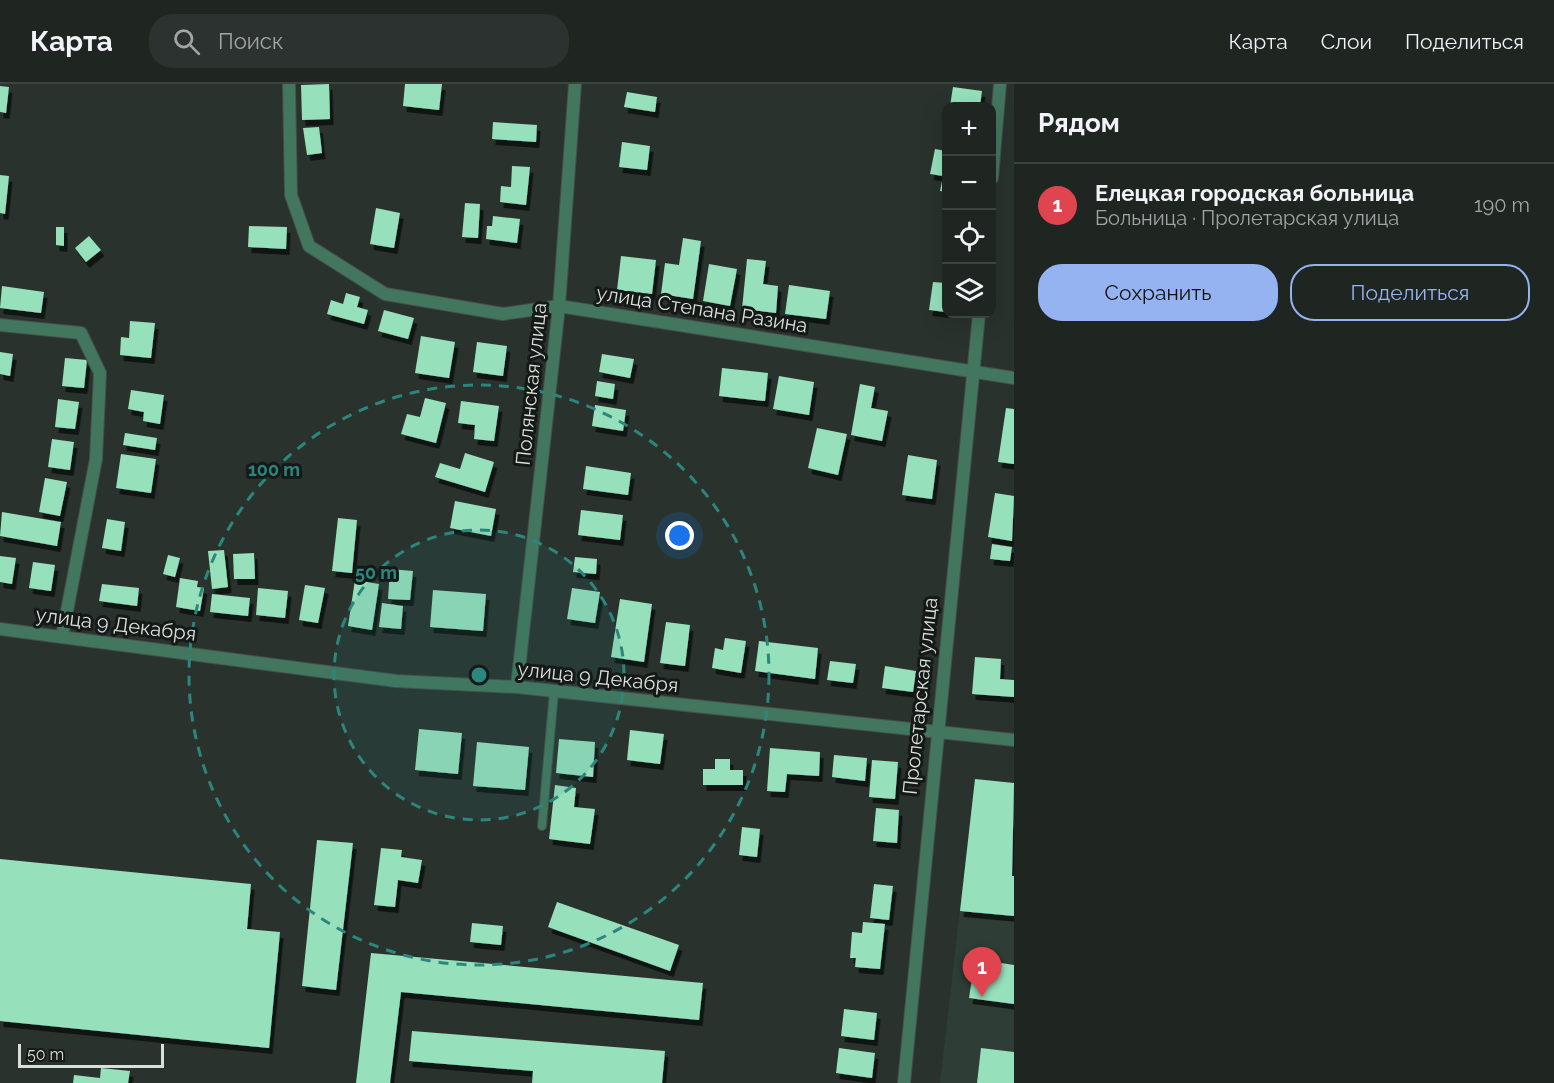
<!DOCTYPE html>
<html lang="ru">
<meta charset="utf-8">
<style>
:root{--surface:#1f2622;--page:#2c322f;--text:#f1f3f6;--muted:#a1a5a5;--line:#3c4340;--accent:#95b2f1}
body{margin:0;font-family:Raleway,sans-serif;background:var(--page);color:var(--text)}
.controls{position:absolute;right:18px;top:18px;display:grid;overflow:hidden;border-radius:12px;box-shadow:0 6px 24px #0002}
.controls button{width:54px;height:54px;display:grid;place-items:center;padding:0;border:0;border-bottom:2px solid var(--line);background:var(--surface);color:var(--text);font:30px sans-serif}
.scale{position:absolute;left:18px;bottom:15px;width:146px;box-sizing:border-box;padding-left:6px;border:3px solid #d9dfdb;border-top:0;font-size:16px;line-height:21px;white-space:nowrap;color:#d9dfdb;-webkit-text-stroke:4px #151917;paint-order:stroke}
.you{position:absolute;left:680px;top:452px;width:21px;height:21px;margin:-15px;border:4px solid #fff;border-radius:50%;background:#1a73e8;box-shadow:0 0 0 9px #1a73e833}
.badge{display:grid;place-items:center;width:39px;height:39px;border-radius:50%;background:var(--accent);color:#fff;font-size:20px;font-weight:700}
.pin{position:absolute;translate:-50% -50px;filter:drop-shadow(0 2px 3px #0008)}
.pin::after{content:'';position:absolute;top:32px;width:21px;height:18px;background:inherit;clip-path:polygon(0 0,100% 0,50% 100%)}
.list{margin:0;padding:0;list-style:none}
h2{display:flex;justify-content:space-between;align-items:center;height:78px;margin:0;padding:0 24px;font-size:26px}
h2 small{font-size:20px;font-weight:400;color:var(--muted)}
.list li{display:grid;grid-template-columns:39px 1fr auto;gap:18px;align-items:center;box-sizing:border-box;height:84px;padding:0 24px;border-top:2px solid var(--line)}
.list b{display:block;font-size:22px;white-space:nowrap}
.list p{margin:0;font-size:20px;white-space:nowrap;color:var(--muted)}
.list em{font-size:20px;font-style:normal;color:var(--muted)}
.actions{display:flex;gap:12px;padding:18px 24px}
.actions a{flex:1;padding:14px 0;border:2px solid var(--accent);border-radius:24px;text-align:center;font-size:21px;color:var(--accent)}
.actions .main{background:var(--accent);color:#111}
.icon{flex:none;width:33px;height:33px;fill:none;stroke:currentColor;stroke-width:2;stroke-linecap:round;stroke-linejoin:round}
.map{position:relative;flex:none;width:1014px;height:999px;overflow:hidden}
header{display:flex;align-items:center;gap:36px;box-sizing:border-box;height:84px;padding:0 30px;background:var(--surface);border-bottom:2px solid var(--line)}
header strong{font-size:28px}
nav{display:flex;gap:33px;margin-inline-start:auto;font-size:21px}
.search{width:420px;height:54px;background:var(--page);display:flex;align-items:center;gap:15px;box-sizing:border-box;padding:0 21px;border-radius:24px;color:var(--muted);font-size:22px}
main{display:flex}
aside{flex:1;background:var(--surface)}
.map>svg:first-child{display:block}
</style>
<header>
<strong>Карта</strong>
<div class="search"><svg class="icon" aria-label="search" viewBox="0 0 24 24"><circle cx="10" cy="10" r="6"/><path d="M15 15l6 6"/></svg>Поиск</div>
<nav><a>Карта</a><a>Слои</a><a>Поделиться</a></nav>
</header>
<main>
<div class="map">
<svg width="1014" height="999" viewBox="0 0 1014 999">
<defs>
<filter id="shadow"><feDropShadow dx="3.5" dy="6" stdDeviation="0" flood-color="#0009"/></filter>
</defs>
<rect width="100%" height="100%" fill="#29322d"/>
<polygon fill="#2e3d35" points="975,695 1014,699 1014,999 940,999"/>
<g fill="#96e0bc" filter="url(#shadow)">
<polygon points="329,0 330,35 302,36 301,1"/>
<polygon points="405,0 442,0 439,26 403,22"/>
<polygon points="0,2 9,3 6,29 0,28"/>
<polygon points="953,3 982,7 980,22 950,22"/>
<polygon points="627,8 657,13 655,28 624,23"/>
<polygon points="493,38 537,41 536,58 492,55"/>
<polygon points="319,43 322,69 307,71 303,44"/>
<polygon points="622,58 650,62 647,86 619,83"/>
<polygon points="935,65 946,67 946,108 940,107 943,92 930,90"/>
<polygon points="512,82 530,83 526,121 500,118 501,102 511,103"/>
<polygon points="0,91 9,92 5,130 0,129"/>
<polygon points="465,119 480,120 478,154 462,153"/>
<polygon points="376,124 400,129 394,164 370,160"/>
<polygon points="493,132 520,135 517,159 486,155 487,142 492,142"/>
<polygon points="249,142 287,143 286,165 248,163"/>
<polygon points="56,143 64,143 64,162 56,161"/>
<polygon points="89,152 101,166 86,178 75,164"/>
<polygon points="683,154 701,157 693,215 661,210 665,179 679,181"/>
<polygon points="621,172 656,176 652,210 617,206"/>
<polygon points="747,175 766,177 763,200 778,202 776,229 742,225"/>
<polygon points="709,180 737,185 730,222 703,217"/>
<polygon points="933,198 946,199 946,228 929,226"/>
<polygon points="789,201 830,207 826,235 785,230"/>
<polygon points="2,202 44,208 41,229 0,224"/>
<polygon points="346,209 360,213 357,223 368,226 364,240 327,230 331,216 343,220"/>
<polygon points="384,226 414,234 408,255 378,247"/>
<polygon points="130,237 155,239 151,274 120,271 121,253 129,254"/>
<polygon points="421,252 455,258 449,294 415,289"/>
<polygon points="477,258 507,262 503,292 473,288"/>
<polygon points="0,268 13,270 10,292 0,290"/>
<polygon points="602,270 634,275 630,294 599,288"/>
<polygon points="65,274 87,276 84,304 62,302"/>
<polygon points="722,284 768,289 765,317 719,312"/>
<polygon points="779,292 814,298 809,331 773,325"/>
<polygon points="597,297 615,300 613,315 595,312"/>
<polygon points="860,300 875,303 871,324 888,327 882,357 851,351"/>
<polygon points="131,306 164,311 160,340 143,337 144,328 128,325"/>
<polygon points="425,314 446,319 436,359 401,350 407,330 420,333"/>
<polygon points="58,315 79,318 75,345 55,343"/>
<polygon points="461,317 499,322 494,357 474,355 475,341 458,339"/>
<polygon points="595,321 626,326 623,347 592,342"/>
<polygon points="1006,324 1014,325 1014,380 998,378"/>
<polygon points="817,344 847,350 838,391 808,384"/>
<polygon points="125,349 157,354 155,366 123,361"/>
<polygon points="52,355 74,358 70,386 48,383"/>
<polygon points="465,369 494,378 485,408 435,393 440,379 460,385"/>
<polygon points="121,370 156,375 151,409 116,404"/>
<polygon points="908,371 937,376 932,415 902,411"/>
<polygon points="586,382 631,389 628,411 583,405"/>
<polygon points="45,394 67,398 60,432 39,428"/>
<polygon points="995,409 1014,412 1012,457 988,453"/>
<polygon points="455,417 496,425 491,452 450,444"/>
<polygon points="581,426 623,431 620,456 578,451"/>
<polygon points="2,428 61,438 57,462 0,452"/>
<polygon points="338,434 357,436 352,489 332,487"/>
<polygon points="107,435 125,438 121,467 102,464"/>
<polygon points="992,460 1012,463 1010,477 990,475"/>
<polygon points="224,466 228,503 212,505 208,467"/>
<polygon points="254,469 255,495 234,495 233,470"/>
<polygon points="168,471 180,474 175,493 163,490"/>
<polygon points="0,472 16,474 12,500 0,498"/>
<polygon points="575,473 597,475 596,490 573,488"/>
<polygon points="33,478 55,481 51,507 29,504"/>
<polygon points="390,485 413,487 410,516 388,515"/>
<polygon points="180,494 198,497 197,503 204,504 200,527 176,523"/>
<polygon points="355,496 379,500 372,546 348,542"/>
<polygon points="102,500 139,504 137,522 99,517"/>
<polygon points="305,501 325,504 318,539 299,536"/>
<polygon points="258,504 288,507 285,534 256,531"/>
<polygon points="572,504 600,508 595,539 567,535"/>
<polygon points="433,506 486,510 483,547 430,543"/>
<polygon points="212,510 250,514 248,532 210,528"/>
<polygon points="620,515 652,520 644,578 611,573"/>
<polygon points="382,519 403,522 401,545 379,543"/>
<polygon points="666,538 690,541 685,582 660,579"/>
<polygon points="725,554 746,557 741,589 712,584 715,564 723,566"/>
<polygon points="759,557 818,564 815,595 755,587"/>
<polygon points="975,573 1001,575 1000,595 1014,596 1014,613 972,610"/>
<polygon points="830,577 856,580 853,599 827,596"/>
<polygon points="885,582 916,587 913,608 882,604"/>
<polygon points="419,645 462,649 458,690 415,686"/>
<polygon points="630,646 664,650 660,680 627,676"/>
<polygon points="559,655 595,658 593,693 556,689"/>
<polygon points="477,658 529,663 525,706 473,702"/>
<polygon points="770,664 820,668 819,692 787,690 785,708 767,707"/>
<polygon points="834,671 867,674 865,697 832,693"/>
<polygon points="715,675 730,675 730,686 743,686 743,701 703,701 703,685 715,685"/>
<polygon points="872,676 898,678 895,715 869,713"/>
<polygon points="975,695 1014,699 1012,792 1014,792 1014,832 960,827"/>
<polygon points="555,701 576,704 574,723 595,725 590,760 549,755"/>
<polygon points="876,724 899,726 897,759 873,757"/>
<polygon points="742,743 760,745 757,773 739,771"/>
<polygon points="317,756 353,759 336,906 302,902"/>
<polygon points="381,764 402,766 401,773 422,776 418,799 398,796 395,823 374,821"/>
<polygon points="0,775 251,800 247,845 280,848 269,964 0,937"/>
<polygon points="874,800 893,802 889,836 870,834"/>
<polygon points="557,818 679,861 670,887 548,843"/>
<polygon points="863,838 885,840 880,885 855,883 856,874 850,874 852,848 862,849"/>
<polygon points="472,839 503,842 501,861 470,858"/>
<polygon points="371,869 703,899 699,936 401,908 390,999 356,999"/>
<polygon points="975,875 1014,881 1014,920 969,914"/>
<polygon points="844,925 877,929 874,956 841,952"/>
<polygon points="412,947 665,967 662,999 532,999 533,987 409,977"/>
<polygon points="839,964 875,969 872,994 836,989"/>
<polygon points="981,964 1014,968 1014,999 977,999"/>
<polygon points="101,984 130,987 128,999 73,999 74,991 100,994"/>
</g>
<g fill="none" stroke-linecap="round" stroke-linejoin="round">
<g stroke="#454e49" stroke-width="10">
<polyline id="service" points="542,742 554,608"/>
</g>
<g stroke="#454e49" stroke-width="14">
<g id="minor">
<polyline points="289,0 291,111 309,162 385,210 503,230 559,222 1014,294"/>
<polyline points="992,94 1000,0"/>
<polyline points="0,241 81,249 100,289 96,375 62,553"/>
<polyline points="517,603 559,222 575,0"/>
<polyline points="904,999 979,230"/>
</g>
</g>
<g stroke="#454e49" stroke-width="14">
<polyline id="tertiary" points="0,545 396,597 517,603 1014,656"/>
</g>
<use href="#service" stroke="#43765e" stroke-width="8"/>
<use href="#minor" stroke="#43765e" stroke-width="12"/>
<use href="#tertiary" stroke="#43765e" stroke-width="12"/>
</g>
<circle cx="479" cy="591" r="145" fill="#2d867e" fill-opacity=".12"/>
<g fill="none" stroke="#2d867e" stroke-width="3" stroke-dasharray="10 8">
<circle cx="479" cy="591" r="145"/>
<circle cx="479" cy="591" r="290"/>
</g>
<g text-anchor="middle" stroke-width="6" stroke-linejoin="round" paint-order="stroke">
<g font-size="20" fill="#d9dfdb" stroke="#151917">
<text transform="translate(702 225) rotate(9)" y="7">улица Степана Разина</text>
<text transform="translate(531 300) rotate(-84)" y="7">Полянская улица</text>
<text transform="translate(116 540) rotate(7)" y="7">улица 9 Декабря</text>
<text transform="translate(598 593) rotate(6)" y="7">улица 9 Декабря</text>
<text transform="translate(920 612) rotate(-84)" y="7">Пролетарская улица</text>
</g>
</g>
<circle cx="479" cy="591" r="9" fill="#2d867e" stroke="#151917" stroke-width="3"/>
<g font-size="18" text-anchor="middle" font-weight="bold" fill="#2d867e" stroke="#151917" stroke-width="6" stroke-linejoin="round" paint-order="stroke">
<text x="274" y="392">100 m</text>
<text x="376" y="495">50 m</text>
</g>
</svg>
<div class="controls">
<button>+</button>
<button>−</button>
<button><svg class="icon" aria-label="locate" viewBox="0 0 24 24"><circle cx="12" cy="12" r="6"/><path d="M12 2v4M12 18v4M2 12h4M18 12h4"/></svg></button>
<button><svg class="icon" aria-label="layers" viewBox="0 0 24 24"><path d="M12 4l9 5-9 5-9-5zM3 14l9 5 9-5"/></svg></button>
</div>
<div class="scale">50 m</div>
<div class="you"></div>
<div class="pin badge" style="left:982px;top:913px;background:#e0444e">1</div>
</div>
<aside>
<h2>Рядом<small></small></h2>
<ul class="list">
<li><span class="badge" style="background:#e0444e">1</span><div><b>Елецкая городская больница</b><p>Больница · Пролетарская улица</p></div><em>190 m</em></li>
</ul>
<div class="actions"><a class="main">Сохранить</a><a>Поделиться</a></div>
</aside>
</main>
